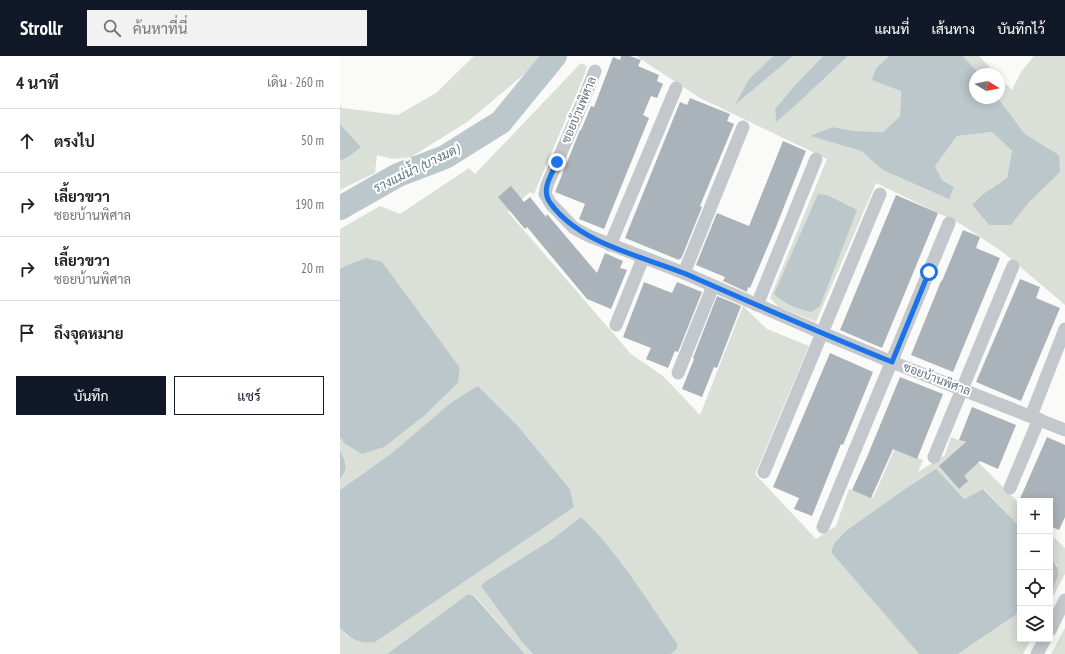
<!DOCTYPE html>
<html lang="th">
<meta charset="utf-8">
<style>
:root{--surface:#fff;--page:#f2f2f2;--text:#202124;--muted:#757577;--line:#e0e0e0;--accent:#111827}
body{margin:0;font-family:"PT Sans Narrow",Sarabun,sans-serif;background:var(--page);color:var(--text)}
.controls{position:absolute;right:12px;bottom:12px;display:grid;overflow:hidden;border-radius:0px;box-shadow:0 2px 10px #0003}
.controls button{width:36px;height:36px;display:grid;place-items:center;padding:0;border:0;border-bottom:1px solid var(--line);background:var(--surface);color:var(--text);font:20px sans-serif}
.compass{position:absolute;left:629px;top:12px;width:36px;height:36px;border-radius:50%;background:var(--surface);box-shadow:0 2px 10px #0003;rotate:100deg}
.stop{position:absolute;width:12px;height:12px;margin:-9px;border:3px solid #1a73e8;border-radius:50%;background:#fff}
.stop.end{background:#1a73e8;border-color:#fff;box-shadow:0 1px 4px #0008}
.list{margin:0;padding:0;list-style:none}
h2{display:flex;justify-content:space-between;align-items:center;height:52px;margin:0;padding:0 16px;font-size:17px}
h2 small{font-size:13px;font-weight:400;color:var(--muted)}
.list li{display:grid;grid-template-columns:26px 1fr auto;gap:12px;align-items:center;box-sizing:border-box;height:64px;padding:0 16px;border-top:1px solid var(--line)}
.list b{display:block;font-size:15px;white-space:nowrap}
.list p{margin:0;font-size:13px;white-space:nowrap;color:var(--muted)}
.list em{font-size:13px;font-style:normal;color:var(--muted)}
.actions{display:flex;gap:8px;padding:12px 16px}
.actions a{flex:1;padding:9px 0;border:1px solid var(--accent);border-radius:0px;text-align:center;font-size:14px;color:var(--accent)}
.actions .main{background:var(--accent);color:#fff}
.icon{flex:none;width:22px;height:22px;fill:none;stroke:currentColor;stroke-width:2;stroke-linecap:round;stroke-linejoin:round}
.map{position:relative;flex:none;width:725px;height:598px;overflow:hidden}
header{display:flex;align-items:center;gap:24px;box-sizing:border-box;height:56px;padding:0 20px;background:var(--accent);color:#fff}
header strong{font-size:19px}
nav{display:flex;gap:22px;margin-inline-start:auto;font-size:14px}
.search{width:280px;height:36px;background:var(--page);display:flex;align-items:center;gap:10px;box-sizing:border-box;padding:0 14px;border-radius:0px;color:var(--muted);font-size:15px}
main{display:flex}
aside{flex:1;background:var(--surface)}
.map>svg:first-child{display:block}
</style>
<header>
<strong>Strollr</strong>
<div class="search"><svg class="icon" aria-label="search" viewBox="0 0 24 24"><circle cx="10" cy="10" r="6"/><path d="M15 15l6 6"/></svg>ค้นหาที่นี่</div>
<nav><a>แผนที่</a><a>เส้นทาง</a><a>บันทึกไว้</a></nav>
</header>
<main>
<aside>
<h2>4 นาที<small>เดิน · 260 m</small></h2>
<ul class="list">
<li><svg class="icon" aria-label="ahead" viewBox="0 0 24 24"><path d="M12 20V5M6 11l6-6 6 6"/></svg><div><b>ตรงไป</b></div><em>50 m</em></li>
<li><svg class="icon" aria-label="right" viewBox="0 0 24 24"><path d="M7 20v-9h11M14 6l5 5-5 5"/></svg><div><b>เลี้ยวขวา</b><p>ซอยบ้านพิศาล</p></div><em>190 m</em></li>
<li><svg class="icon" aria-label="right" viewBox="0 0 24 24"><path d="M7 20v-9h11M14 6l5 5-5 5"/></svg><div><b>เลี้ยวขวา</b><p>ซอยบ้านพิศาล</p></div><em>20 m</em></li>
<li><svg class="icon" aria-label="arrive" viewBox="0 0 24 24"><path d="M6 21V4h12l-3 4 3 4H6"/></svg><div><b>ถึงจุดหมาย</b></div></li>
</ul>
<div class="actions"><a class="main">บันทึก</a><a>แชร์</a></div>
</aside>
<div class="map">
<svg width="725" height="598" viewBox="0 0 725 598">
<rect width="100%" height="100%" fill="#fafaf8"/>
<g fill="#dadfd7">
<polygon points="134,0 204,0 205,1 127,66 71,101 54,103 37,99 35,117 0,134 0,105 10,100 21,91 0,68 0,49 2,52 58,59 96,37"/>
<polygon points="296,0 433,0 409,23 396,48 453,0 483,0 456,28 435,53 436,65 455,50 508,0 549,0 536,12 561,35 560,60 543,76 515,75 492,71 470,80 521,95 543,114 614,131 602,124 595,110 617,80 652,76 672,95 667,122 643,138 632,149 649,169 671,169 690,145 719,99 685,78 658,42 659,21 672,34 681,16 694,0 725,0 725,249 664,197 621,168 536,127 476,266 439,251 430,242 487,103 360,42"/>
<polygon points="623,0 639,0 656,18 639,18"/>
<polygon points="241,7 247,10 244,20 194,138 190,136 168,156 291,298 323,320 360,359 403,250 427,273 469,290 415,418 476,483 496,470 509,433 533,442 555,392 583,404 578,416 605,399 611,381 642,393 637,405 680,448 680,471 644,433 626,443 596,414 562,435 507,474 495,486 492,496 579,598 331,598 337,593 337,587 287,516 241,461 211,484 146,525 142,530 183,587 193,598 185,598 135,540 128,538 47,598 0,598 0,572 8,581 234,451 230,433 177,369 138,330 52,397 0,434 0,423 4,418 6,407 0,395 0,381 4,387 85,359 118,327 120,312 5,210 0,213 0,173 40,150 60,158 129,112 135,118"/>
<polygon points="710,478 725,492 725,518 710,546 710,536 712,535 717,509 710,502"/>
<polygon points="680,556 680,583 691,583 683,598 618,598"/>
<polygon points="725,572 725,598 711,598"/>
</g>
<g fill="#bbc7cb">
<polygon points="433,0 453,0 395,49 409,23"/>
<polygon points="483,0 508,0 455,50 436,66 435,53 456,28"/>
<polygon points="549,0 623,0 639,18 635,18 635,42 658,42 685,78 719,99 720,116 690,145 671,169 649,169 632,149 643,138 667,122 672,95 652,76 617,80 595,110 602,124 614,131 609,143 543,114 521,95 470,80 492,71 515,75 543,76 560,60 561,35 532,24 536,12"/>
<polygon points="0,68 21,91 10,100 0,105"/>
<path d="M478 138 487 139 517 154 480 250 471 256C457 253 445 248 434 238Z"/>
<polygon points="26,202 42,206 120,312 118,327 85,359 44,391 22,398 4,387 0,381 0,213 5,210"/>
<path d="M138 330 177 369 230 433 234 451 35 586C20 588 10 583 0 572V434L52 397 112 346Z"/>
<path d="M0 395C6 406 9 412 0 423Z"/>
<polygon points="596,413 625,443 643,433 680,471 680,556 618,598 579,598 491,496 495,486 507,474 562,435"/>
<path d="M241 461C278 496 308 546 337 587V593L331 598H193L183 587 141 530 146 525 211 484Z"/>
<path d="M710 502C723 515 718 520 712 535L710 536Z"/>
<polygon points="128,538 134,540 185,598 47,598"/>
</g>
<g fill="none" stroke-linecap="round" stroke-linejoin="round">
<polyline stroke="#bbc7cb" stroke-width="24" points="0,152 58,119 105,101 161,66 215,0"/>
</g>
<g fill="#aab3b9">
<polygon points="281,0 290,0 301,4 298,10 319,19 317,25 323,28 317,42 311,40 303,59 309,62 264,173 239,163 245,148 215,136 240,74 241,74 251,50 254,51 273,1 280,4"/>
<polygon points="350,42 390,58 387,65 394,68 360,150 362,151 341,203 340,202 339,204 285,182 340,46 347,49"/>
<polygon points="443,85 466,95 436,171 410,232 408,231 407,236 383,225 385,221 356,209 377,157 409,170"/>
<polygon points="171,130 184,146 190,141 206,161 207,158 257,217 265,197 283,205 280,212 287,214 271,253 247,243 187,171 185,173 158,141"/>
<polygon points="556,139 598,157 542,292 500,274"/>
<polygon points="623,174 640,181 636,192 660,202 613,316 571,299 601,225 602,225"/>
<polygon points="680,223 700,231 696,242 720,252 681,345 636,326"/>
<polygon points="304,226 332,237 337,226 362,236 338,296 335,295 328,312 306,303 311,292 283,281"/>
<polygon points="377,240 401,250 377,312 374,311 362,341 342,333 354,303 353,302"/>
<polygon points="490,297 533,316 503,389 501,388 472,460 454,453 459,442 433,431"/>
<polygon points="560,321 603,338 577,403 553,393 531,442 512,434 527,401"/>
<polygon points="632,351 676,369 658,413 640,405 624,420 628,425 619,433 599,410 626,386 619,384"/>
<polygon points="707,381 725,389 725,461 719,474 710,470 710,445 679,445"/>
</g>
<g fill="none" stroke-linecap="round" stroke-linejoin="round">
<g stroke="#c3c8cc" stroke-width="13">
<polyline points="255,15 234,67 207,129 205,138 211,148 234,172 249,180 344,217 482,277 552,306 725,374"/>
<polyline points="270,189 336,32"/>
<polyline points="344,217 403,71"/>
<polyline points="417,249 476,103"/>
<polyline points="276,269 303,202"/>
<polyline points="338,317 373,230"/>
<polyline points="691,360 725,273"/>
<polyline points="594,401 673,210"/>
<polyline points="424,416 540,138"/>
<polyline points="670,432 699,363"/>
<polyline points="483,471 609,167"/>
<polyline points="710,574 725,544"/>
<polyline points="697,598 705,583"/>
</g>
</g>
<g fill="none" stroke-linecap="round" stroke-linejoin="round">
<path stroke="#1a73e8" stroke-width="5" d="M217 106C211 120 200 134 211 148 240 188 302 200 346 218 414 248 483 278 552 306L589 216"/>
</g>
<g text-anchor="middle" stroke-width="4" stroke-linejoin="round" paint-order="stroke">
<g font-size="12" fill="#657683" stroke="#fff">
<text transform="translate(239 54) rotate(-67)" y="4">ซอยบ้านพิศาล</text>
<text transform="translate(597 323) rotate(21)" y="4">ซอยบ้านพิศาล</text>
</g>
<g font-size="13" font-style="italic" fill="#60757c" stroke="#fff">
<text transform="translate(76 112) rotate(-26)" y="5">รางแม่น้ำ (บางมด)</text>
</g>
</g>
</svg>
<div class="controls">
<button>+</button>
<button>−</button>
<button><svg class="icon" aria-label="locate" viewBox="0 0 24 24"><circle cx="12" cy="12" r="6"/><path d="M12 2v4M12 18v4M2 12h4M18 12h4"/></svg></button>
<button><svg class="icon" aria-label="layers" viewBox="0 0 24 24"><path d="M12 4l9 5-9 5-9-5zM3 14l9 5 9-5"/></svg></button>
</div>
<svg class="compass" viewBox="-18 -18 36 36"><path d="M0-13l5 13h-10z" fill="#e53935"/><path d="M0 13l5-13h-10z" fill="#757577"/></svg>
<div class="stop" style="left:589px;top:216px"></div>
<div class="stop end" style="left:217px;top:106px"></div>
</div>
</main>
